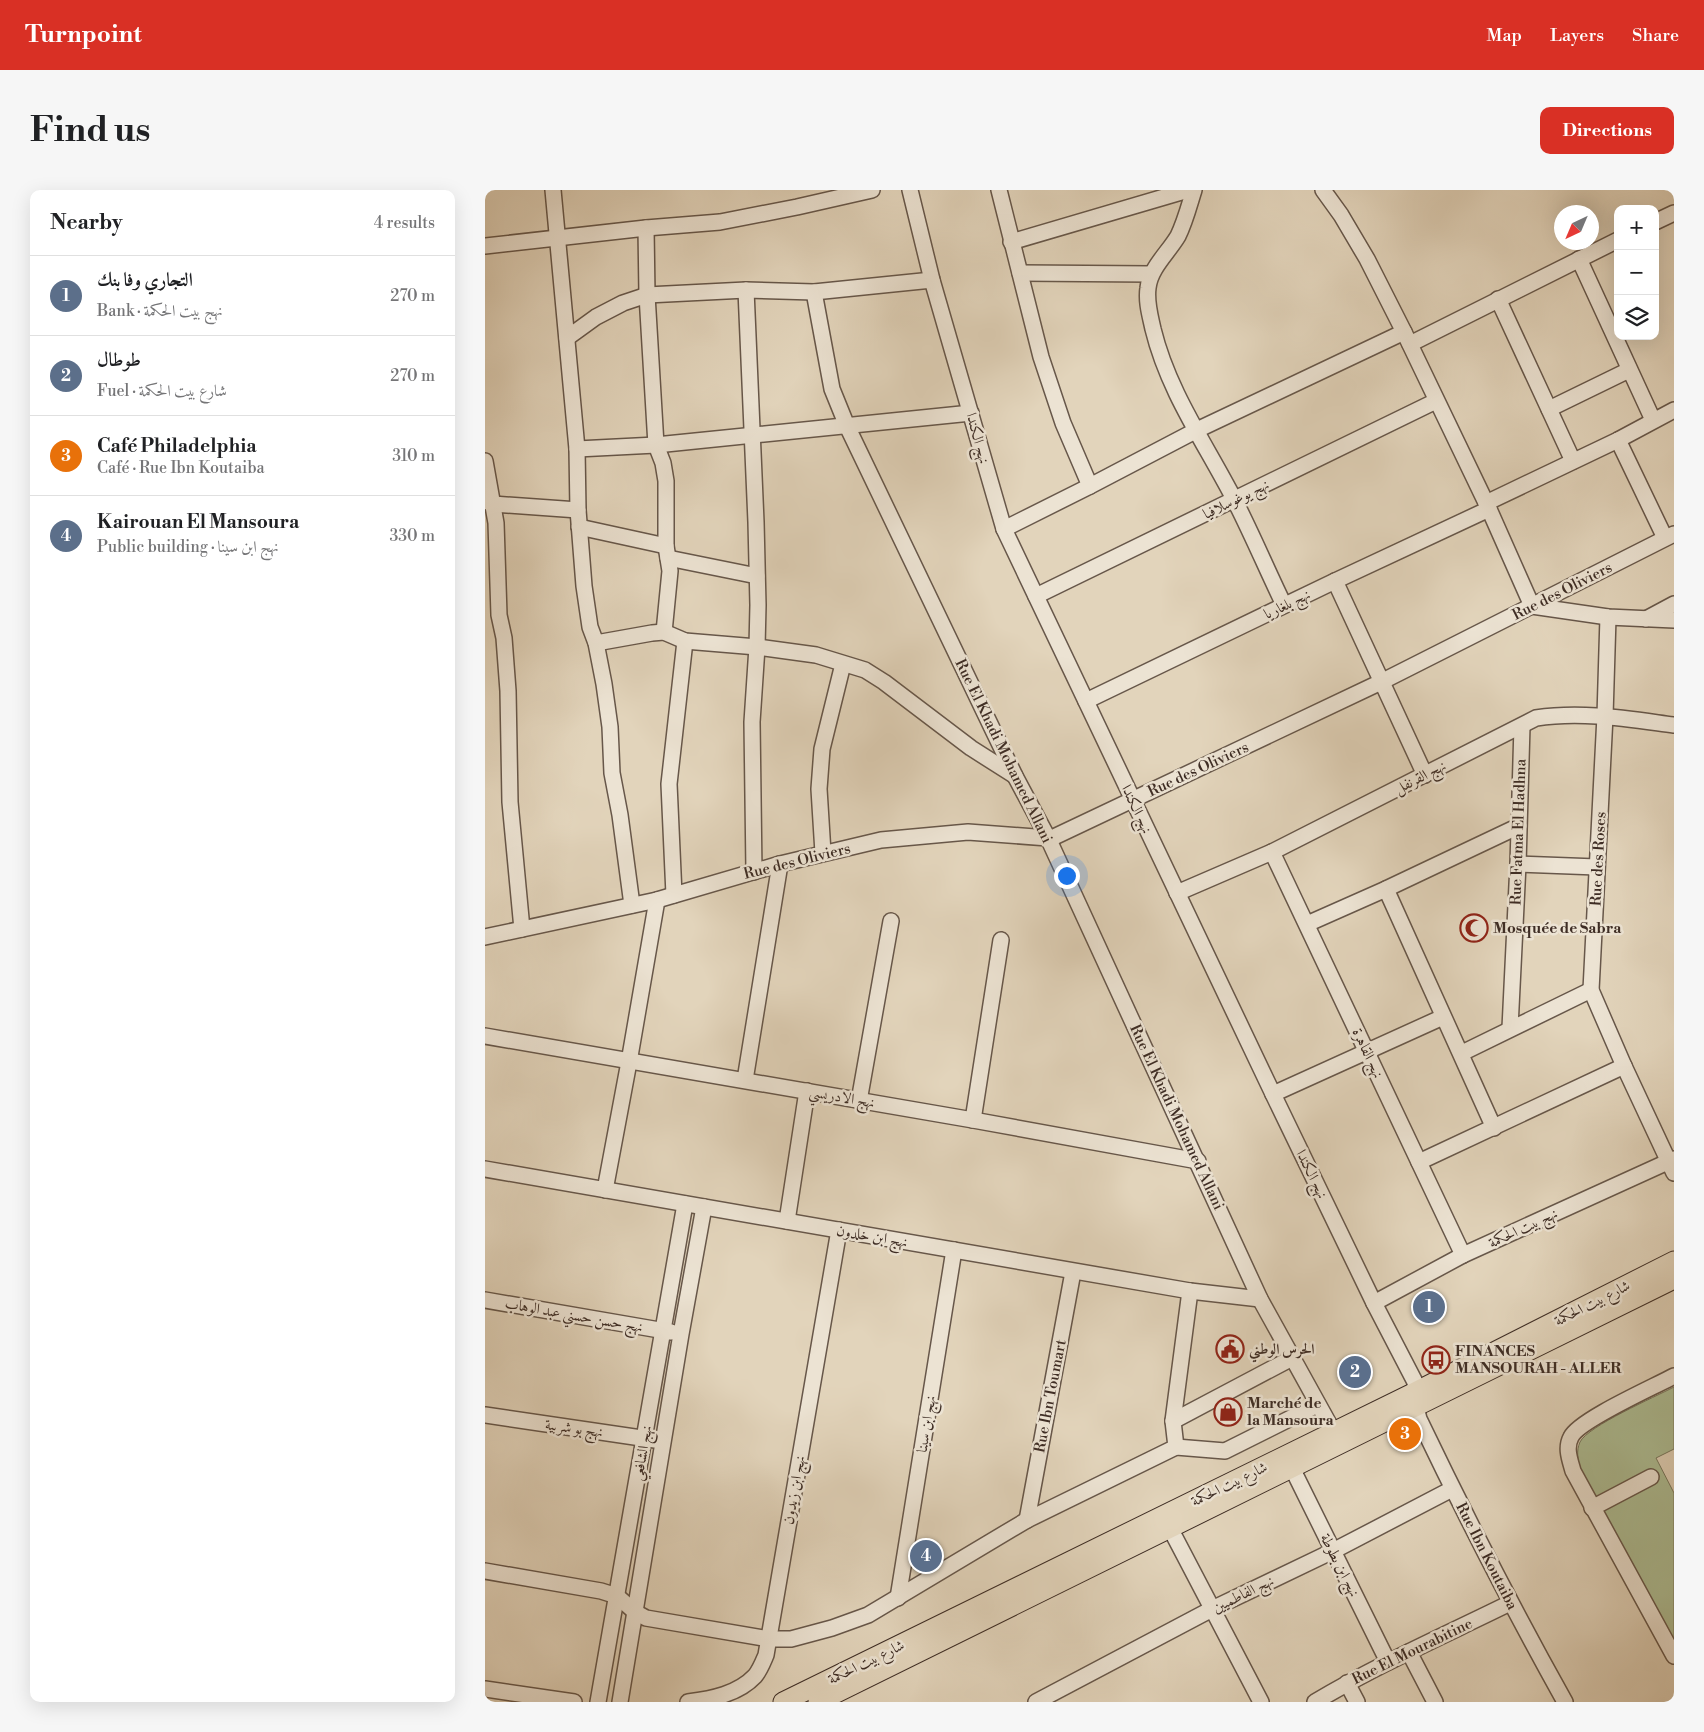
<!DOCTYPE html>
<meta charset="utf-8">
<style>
:root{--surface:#fff;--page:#f6f6f6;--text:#202124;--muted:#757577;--line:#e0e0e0;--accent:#d93025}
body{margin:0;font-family:"Libre Bodoni",Amiri,serif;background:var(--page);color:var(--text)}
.controls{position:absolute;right:15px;top:15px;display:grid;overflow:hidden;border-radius:10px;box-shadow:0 5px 20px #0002}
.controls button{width:45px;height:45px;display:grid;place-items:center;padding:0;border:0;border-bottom:1px solid var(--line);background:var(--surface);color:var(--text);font:25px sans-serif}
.compass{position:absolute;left:1069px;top:15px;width:45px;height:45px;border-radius:50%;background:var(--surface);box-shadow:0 5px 20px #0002;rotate:224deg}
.you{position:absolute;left:581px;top:685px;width:18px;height:18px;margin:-12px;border:4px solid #fff;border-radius:50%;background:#1a73e8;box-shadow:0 0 0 8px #1a73e833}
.badge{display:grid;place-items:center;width:32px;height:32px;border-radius:50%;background:var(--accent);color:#fff;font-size:16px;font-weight:700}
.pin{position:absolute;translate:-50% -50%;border:2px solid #fff;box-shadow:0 1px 5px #0006}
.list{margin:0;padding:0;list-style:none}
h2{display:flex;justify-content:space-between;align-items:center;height:65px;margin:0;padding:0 20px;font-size:21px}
h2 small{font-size:16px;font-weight:400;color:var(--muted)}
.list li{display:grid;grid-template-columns:32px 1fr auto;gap:15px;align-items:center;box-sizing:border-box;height:80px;padding:0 20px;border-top:1px solid var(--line)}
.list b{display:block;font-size:19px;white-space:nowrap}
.list p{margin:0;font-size:16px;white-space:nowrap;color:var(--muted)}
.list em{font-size:16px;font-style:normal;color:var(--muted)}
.icon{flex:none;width:28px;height:28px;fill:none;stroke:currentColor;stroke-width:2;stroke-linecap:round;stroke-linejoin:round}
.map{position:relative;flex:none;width:1189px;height:1512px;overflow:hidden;border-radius:10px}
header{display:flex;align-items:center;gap:30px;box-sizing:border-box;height:70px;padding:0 25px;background:var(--accent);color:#fff}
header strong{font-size:24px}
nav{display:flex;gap:28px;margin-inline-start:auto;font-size:18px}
.intro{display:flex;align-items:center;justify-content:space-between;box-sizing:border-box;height:120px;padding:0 30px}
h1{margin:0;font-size:35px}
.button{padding:12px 22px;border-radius:10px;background:var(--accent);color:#fff;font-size:18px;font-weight:700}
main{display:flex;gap:30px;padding:0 30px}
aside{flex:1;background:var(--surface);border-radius:10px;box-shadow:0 5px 20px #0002}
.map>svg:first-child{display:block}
</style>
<header>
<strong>Turnpoint</strong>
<nav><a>Map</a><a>Layers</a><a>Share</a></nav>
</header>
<div class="intro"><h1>Find us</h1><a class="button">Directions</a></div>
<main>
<aside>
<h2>Nearby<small>4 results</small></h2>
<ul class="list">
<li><span class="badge" style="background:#5c6f8a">1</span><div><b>التجاري وفا بنك</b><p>Bank · نهج بيت الحكمة</p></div><em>270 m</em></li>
<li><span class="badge" style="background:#5c6f8a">2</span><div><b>طوطال</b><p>Fuel · شارع بيت الحكمة</p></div><em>270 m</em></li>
<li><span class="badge" style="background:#e8710a">3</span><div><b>Café Philadelphia</b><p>Café · Rue Ibn Koutaiba</p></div><em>310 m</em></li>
<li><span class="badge" style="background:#5c6f8a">4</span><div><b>Kairouan El Mansoura</b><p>Public building · نهج ابن سينا</p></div><em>330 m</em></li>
</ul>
</aside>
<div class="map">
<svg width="1189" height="1512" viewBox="0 0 1189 1512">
<rect width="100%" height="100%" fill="#e2d4bb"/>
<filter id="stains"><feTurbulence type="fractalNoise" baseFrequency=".004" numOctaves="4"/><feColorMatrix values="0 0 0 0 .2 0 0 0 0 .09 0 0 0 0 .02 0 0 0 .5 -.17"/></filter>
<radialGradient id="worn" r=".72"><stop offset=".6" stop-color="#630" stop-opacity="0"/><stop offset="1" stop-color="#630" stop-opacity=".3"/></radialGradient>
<path fill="#adbe95" stroke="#76765d" d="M1189 1197V1259L1171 1268 1189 1303V1458L1095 1279C1093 1270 1091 1261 1095 1252 1103 1236 1170 1207 1189 1197Z"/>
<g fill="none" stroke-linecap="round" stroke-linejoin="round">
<g stroke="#67574a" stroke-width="18">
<g id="minor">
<polyline points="68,0 92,259 93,320 99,396 105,437 111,453 119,494 125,537 127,583 135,625 147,715"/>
<path d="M425 0 447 90 519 339 788 904 889 1113 930 1192 931 1217 934 1229C980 1325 1028 1419 1080 1512"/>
<polyline points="514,0 556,167 578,233 605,296"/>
<path d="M709 0C704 16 700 32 693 46 683 63 665 78 663 98 661 112 665 125 668 139 683 201 720 253 749 309 767 344 782 380 799 415"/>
<polyline points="838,0 856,25 882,69 919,142 1004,319 1047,416 1123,427 1189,430"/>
<polyline points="1170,32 1189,23"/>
<polyline points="161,38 162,105 171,255 178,273 181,291 181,356 185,381 179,442"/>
<polyline points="526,52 703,0"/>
<polyline points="0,56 161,38 235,32 312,17 387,0"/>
<polyline points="1094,69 1168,230"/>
<polyline points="535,83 666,84"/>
<polyline points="261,100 271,332 273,415 272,457 267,532 269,682"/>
<polyline points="329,102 347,199 362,236 530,586 563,648 775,1109 853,1250"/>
<polyline points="1013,109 1088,271"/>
<polyline points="82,148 111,127 138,113 162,105 261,100 329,102 447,90"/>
<polyline points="925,154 1133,50"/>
<polyline points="1064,219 1144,180"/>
<polyline points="1133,250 1180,348"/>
<polyline points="92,259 171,255 486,223"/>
<polyline points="0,271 11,333 14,425 19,448 23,501 25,612 37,739"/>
<polyline points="0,311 8,314 93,320"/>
<polyline points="1001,313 1133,250 1189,220"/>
<polyline points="94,337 181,356"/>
<polyline points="519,339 605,296 712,240 919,142"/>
<polyline points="183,368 272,386"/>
<polyline points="850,391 940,585"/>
<polyline points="551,406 951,211"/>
<polyline points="1123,427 1120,526 1106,800 1139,876 1189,983"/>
<polyline points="1161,429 1189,414"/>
<polyline points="111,453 167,443 179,442 200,451 272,457 331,465 380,480 399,492 486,558 530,586"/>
<polyline points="601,511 850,391 1004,319"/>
<polyline points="787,662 978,1065"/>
<polyline points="338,663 334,599 337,559 358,474"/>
<polyline points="1033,674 1112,677"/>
<polyline points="901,699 1009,938"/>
<path d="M692 703 787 662 1051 528C1097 521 1143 529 1189 535"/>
<polyline points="189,705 184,594 200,451"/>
<polyline points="822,734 901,699 1034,636"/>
<polyline points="0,747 172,710 295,674 396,650 483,642 563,648 569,647 896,492 1189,344"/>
<polyline points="1025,838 1033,674 1037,536"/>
<polyline points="0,846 488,930 713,971"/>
<polyline points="977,863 1106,800"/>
<polyline points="260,890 295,674"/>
<polyline points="788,904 958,827"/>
<polyline points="374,911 406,731"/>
<polyline points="488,930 516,750"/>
<polyline points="934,972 1139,876"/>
<polyline points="0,979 705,1101 775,1109"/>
<polyline points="120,1000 144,872 172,710"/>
<polyline points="302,1031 322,901"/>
<polyline points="0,1110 186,1142"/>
<polyline points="889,1113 978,1065 1189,969"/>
<path d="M1189 1186C1169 1197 1094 1230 1086 1247 1080 1258 1085 1270 1088 1281L1189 1466"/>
<polyline points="0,1225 170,1250"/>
<polyline points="688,1231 807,1168"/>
<polyline points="691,1257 740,1261 832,1215"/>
<polyline points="807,1278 903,1472"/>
<polyline points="1107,1318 1166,1287"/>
<polyline points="542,1330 588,1082"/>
<polyline points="685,1338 776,1512"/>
<polyline points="0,1381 116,1401 132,1406 150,1422 161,1428 284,1449 306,1449 347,1438 383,1425 542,1330 691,1257 688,1231 705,1101"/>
<polyline points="413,1408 469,1060"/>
<polyline points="924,1462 950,1512"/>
<polyline points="862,1493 872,1512"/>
<polyline points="0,1499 89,1512"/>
<polyline points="113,1512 200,1014"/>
<polyline points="135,1512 196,1144 219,1017"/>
<path d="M203 1512C227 1509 253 1504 270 1486 275 1480 278 1472 281 1465L354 1040"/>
<polyline points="551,1512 727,1419 848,1361 967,1299"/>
<path d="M830 1512C892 1475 960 1445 1025 1413"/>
</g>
</g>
<g stroke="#3e2d25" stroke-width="21">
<g id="major">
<polyline points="298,1512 930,1202 1189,1071"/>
<polyline points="333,1512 1189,1089"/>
</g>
</g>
<use href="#minor" stroke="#ece3d3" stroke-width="15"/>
<use href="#major" stroke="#e2d4bb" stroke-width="19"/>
</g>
<defs>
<g id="mosque-ring" transform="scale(1.4375)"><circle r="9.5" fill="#ece3d3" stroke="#8f2418" stroke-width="1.5"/><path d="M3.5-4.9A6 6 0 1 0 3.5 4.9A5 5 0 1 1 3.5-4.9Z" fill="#8f2418"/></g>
<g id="civic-ring" transform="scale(1.4375)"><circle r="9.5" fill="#ece3d3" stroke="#8f2418" stroke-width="1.5"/><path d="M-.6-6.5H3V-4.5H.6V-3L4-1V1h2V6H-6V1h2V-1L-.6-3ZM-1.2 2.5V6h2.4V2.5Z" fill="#8f2418"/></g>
<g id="bus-ring" transform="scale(1.4375)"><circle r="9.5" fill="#ece3d3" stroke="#8f2418" stroke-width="1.5"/><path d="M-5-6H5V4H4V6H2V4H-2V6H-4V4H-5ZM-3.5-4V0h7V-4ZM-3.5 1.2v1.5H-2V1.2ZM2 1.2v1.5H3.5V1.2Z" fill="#8f2418"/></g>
<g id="shop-ring" transform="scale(1.4375)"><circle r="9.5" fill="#ece3d3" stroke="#8f2418" stroke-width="1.5"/><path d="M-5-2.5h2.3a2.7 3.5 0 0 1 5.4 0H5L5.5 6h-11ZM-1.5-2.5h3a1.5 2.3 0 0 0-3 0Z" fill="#8f2418"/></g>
</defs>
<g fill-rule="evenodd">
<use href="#mosque-ring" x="989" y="738"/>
<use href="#civic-ring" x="745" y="1159"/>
<use href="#bus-ring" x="951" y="1170"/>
<use href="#shop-ring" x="743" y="1222"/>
</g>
<g text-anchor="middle" stroke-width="5" stroke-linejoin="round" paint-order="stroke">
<g font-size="15" fill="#3e2d25" stroke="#ece3d3">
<text transform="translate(493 248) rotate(75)" y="5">نهج الكندا</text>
<text transform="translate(751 309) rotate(-26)" y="5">نهج يوغوسلافيا</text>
<text transform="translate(1077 401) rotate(-27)" y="5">Rue des Oliviers</text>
<text transform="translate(802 414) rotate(-26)" y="5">نهج بلغاريا</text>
<text transform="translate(519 561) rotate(64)" y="5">Rue El Khadi Mohamed Allani</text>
<text transform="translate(713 579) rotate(-25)" y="5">Rue des Oliviers</text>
<text transform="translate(935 587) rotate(-27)" y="5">نهج القرنفل</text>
<text transform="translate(652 619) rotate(65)" y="5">نهج الكندا</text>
<text transform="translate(1033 642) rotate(-88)" y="5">Rue Fatma El Hadhna</text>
<text transform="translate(1113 669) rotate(-87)" y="5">Rue des Roses</text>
<text transform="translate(312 671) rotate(-14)" y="5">Rue des Oliviers</text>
<text transform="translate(883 863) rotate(65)" y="5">نهج القاهرة</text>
<text transform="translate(357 907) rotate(10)" y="5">نهج الادريسي</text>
<text transform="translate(692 927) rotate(65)" y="5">Rue El Khadi Mohamed Allani</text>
<text transform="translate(827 984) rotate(64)" y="5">نهج الكندا</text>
<text transform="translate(1038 1038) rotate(-25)" y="5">نهج بيت الحكمة</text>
<text transform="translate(387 1046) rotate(10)" y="5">نهج ابن خلدون</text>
<text transform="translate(1107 1113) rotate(-27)" y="5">شارع بيت الحكمة</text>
<text transform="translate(89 1125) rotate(10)" y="5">نهج حسن حسني عبد الوهاب</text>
<text transform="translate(565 1206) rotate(-79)" y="5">Rue Ibn Toumart</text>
<text transform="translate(441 1234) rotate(-81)" y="5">نهج ابن سينا</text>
<text transform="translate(89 1238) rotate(8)" y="5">نهج بو شربية</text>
<text transform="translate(157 1263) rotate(-80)" y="5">نهج الشافعي</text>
<text transform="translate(744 1294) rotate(-26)" y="5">شارع بيت الحكمة</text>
<text transform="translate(309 1300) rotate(-80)" y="5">نهج ابن زيدون</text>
<text transform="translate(1002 1366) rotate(63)" y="5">Rue Ibn Koutaiba</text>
<text transform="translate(855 1375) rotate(63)" y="5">نهج ابن بطوطة</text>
<text transform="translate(758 1404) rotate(-26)" y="5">نهج الفاطميين</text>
<text transform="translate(927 1461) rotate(-26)" y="5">Rue El Mourabitine</text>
<text transform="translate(381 1472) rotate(-26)" y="5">شارع بيت الحكمة</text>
</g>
<g font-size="15" font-weight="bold" fill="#3e2d25" stroke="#ece3d3" text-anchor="start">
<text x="1008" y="743">Mosquée de Sabra</text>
<text x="764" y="1164">الحرس الوطني</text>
<text x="970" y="1166">FINANCES<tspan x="970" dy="17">MANSOURAH - ALLER</tspan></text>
<text x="762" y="1218">Marché de<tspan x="762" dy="17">la Mansoura</tspan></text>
</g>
</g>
<rect width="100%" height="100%" filter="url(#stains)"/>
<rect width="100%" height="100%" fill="url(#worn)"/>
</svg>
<div class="controls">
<button>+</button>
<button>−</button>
<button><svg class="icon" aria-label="layers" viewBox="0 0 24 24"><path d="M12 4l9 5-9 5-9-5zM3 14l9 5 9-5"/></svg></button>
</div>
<svg class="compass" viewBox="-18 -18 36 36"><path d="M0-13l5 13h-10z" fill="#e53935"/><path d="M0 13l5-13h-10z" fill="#757577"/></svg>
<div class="you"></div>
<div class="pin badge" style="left:944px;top:1117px;background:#5c6f8a">1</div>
<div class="pin badge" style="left:870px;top:1182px;background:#5c6f8a">2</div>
<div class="pin badge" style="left:920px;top:1244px;background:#e8710a">3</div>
<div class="pin badge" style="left:441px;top:1366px;background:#5c6f8a">4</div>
</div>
</main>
